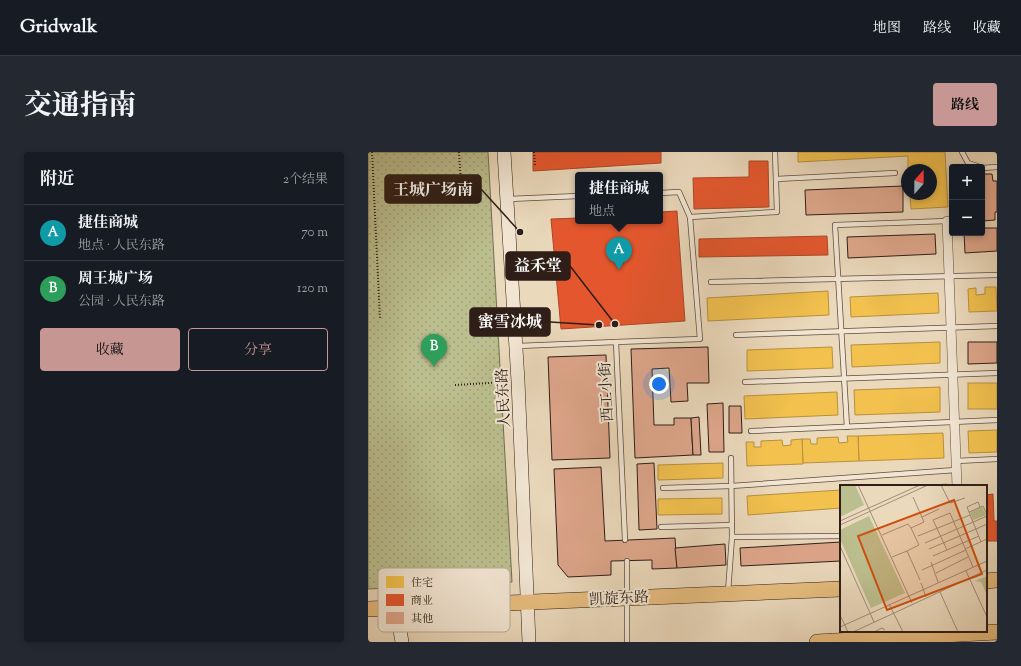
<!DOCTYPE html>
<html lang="zh">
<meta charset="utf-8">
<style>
:root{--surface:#171b24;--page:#242831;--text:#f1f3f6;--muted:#9ea1a6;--line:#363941;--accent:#c59692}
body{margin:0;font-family:"Sorts Mill Goudy","Noto Serif SC",serif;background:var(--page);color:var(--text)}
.controls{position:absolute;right:12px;top:12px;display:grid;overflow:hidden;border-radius:4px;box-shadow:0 2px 6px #0003}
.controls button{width:36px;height:36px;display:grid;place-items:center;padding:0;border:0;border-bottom:1px solid var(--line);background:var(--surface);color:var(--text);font:20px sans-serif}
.compass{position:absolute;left:533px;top:12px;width:36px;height:36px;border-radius:50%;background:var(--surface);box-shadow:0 2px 6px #0003;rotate:21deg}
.you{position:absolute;left:291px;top:232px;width:14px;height:14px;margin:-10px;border:3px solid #fff;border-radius:50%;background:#1a73e8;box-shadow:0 0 0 6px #1a73e833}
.badge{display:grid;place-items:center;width:26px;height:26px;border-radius:50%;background:var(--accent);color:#fff;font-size:13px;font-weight:700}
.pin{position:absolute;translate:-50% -33px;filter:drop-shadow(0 1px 2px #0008)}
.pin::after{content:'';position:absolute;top:21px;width:14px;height:12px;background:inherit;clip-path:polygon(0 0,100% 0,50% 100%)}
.popup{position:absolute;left:207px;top:20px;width:88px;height:52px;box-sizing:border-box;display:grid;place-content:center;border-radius:4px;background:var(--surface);filter:drop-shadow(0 1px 3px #0005);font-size:13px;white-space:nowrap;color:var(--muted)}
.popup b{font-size:15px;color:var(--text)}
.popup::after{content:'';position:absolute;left:50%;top:100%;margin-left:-8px;border:8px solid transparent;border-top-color:var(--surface)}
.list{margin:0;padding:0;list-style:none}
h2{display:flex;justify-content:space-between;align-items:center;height:52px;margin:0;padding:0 16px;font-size:17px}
h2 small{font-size:13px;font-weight:400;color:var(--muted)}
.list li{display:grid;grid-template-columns:26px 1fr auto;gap:12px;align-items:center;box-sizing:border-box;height:56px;padding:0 16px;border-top:1px solid var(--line)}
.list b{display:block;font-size:15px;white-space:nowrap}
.list p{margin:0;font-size:13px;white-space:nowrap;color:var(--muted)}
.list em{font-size:13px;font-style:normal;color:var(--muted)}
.actions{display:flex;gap:8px;padding:12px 16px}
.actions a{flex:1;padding:9px 0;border:1px solid var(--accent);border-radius:4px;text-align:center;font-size:14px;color:var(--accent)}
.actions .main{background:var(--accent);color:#111}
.map{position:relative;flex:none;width:629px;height:490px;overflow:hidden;border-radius:4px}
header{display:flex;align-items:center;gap:24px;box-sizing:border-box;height:56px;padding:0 20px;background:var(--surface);border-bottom:1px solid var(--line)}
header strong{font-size:19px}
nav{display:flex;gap:22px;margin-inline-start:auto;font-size:14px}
.intro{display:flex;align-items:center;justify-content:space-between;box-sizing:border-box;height:96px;padding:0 24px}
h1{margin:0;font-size:28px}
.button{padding:10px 18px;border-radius:4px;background:var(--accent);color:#111;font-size:14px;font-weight:700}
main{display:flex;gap:24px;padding:0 24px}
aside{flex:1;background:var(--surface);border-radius:4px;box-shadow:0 2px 6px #0003}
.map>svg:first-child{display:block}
</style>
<header>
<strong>Gridwalk</strong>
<nav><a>地图</a><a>路线</a><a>收藏</a></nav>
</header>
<div class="intro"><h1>交通指南</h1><a class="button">路线</a></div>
<main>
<aside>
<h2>附近<small>2个结果</small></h2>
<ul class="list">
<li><span class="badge" style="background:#0f9aa8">A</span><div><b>捷佳商城</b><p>地点 · 人民东路</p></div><em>70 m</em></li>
<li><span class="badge" style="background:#2e9e5b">B</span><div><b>周王城广场</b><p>公园 · 人民东路</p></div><em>120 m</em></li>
</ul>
<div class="actions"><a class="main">收藏</a><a>分享</a></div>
</aside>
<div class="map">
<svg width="629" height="490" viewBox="0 0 629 490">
<defs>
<pattern id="grass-dots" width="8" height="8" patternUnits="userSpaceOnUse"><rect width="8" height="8" fill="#bbbe8e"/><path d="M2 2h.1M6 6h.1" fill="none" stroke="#a1a37a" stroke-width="1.8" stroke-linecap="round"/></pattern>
</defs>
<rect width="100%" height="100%" fill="#ebd9bc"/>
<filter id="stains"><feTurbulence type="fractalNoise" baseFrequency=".005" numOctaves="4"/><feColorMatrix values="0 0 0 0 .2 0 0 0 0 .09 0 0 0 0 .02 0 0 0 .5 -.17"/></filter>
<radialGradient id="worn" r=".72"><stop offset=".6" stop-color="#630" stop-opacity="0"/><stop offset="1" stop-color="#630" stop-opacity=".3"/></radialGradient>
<polygon fill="url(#grass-dots)" stroke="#746e52" points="0,0 120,0 144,430 0,437"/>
<g fill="#f2c14e" stroke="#b7903e">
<polygon points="430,0 577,0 580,55 543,57 542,42 563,42 563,18 540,18 540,4 430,10"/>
<polygon points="617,135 628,135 629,159 601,160 600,137 608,136 608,143 617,142"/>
<polygon points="460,139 461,163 340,169 339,146"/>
<polygon points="570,141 571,161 483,165 482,145"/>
<polygon points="572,190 572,211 484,215 483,193"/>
<polygon points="464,195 465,216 379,219 379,198"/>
<rect x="600" y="231" width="29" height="26"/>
<polygon points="572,235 572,260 487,263 486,238"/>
<polygon points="469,240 470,263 377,267 376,244"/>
<polygon points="629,278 629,300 601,301 600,279"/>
<polygon points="575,281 576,306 491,309 490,284"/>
<polygon points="479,284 490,284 491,309 435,311 434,287 442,287 443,292 449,292 449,286 470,285 471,291 480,290"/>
<polygon points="434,287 435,312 379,314 378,290 386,290 386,295 393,295 393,289 414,288 415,294 423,293 423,288"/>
<polygon points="355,311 355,326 290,328 290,313"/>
<polygon points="579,332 579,334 554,334"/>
<polygon points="473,338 473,356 380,363 379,344"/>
<polygon points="354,346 354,362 290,363 290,347"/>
</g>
<g fill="#e4572e" stroke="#ad4627">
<polygon points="165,0 293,0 293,11 165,19"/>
<polygon points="381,9 400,9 401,55 326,57 325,26 381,25"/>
<polygon points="309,59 317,169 193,177 183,67 210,66 210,69 292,69 292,60"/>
<polygon points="459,84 460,103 331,105 331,87"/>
<polygon points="625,342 626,369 629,369 629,389 618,389 618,343"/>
</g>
<g fill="#dea68c" stroke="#2e1e17">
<polygon points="615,22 624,22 625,29 629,29 629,60 627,60 627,68 614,69"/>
<polygon points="535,34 535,60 438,63 437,38"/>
<polygon points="582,34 584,34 584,59 583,59"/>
<polygon points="614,76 629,76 629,99 597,101 596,81 614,81"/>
<polygon points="567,82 568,102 480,106 479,85"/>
<polygon points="600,190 629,190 629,211 600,212"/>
<polygon points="340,195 341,231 319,231 320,249 303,250 301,216 284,217 286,273 306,273 306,266 323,266 325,303 267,306 263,197"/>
<polygon points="238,203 242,306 184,308 180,205"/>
<polygon points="355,251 356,300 341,300 339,252"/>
<polygon points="361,254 373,254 374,281 361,281"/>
<polygon points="331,265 333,303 325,303 323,266"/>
<polygon points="286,311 289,377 271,378 269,312"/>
<polygon points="233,315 237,389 307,386 309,416 284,417 284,408 243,409 243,423 200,425 190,413 186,317"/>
<polygon points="473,390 473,409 373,414 372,396"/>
<polygon points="357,392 358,413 309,416 307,396"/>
</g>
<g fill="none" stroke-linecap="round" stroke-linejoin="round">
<g stroke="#5d4d40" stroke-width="6">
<g id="service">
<polyline points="594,0 600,11 612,15"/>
<polyline points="614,16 629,15"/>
<polyline points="408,27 527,21"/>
<polyline points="292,41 311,40 322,65 409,60 407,0"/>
<polyline points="141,47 210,44"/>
<polyline points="343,130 629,123"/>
<polyline points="368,183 629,174"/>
<polyline points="248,190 332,187 322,65"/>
<polyline points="150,194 248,190 257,388"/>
<polyline points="377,230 629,221"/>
<polyline points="479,275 467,73 579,69"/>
<polyline points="383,279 629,268"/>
<polyline points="588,309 629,307"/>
<polyline points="295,336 363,334 588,318"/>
<polyline points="293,375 364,373"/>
<polyline points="364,385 473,384"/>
<polyline points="360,440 364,385 363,306"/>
<polyline points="259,490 259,409"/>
</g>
</g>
<g stroke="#5d4d40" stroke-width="10">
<polyline id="minor" points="579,69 589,334"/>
</g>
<g stroke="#2e1e17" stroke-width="14">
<g id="secondary">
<polyline points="136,0 150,229 161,490"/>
<polyline points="28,455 34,490"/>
</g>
</g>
<g stroke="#2e1e17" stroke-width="16">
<g id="primary">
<polyline points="618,429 629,428"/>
<polyline points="0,457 473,437"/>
<polyline points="449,490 629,480"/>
</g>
</g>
<g stroke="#2e1e17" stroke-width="2" stroke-dasharray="1 2" stroke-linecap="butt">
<polyline points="4,0 12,167"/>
<polyline points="91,0 93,32"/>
<polyline points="166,0 167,13"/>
<polyline points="87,233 137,230"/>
</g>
<use href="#service" stroke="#f2e6d3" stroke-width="4.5"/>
<use href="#minor" stroke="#f2e6d3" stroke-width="9"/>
<use href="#secondary" stroke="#f2e6d3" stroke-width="13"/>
<use href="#primary" stroke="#e6bc7e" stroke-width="15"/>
</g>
<g text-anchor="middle" stroke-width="4" stroke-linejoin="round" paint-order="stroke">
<g font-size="15" fill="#2e1e17" stroke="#f2e6d3">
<text transform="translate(238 240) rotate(-93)" y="5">西工小街</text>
<text transform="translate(135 246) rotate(-93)" y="5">人民东路</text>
<text transform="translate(251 446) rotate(-3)" y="5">凯旋东路</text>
</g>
</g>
<g transform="translate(472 333)">
<rect width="147" height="147" fill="#ebd9bc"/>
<path d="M0 0H15L24 20 0 32ZM142 22 146 30 133 35 130 27ZM29 31 65 108 31 123 0 54V45ZM147 91V110L141 97 135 96Z" fill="#bbbe8e"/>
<path fill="none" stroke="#9f8e7a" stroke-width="1" d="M18 0 72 118M101 0 110 18 125 13M140 22 138 17 127 22 141 57M129 27 143 21 147 30M82 32 99 24M0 36 80 0M0 40 88 0M136 44 147 39M42 50 68 39 71 43 84 37 73 12M78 51 130 30M85 58 147 31M0 61 34 137M89 64 136 44M125 64 147 54M107 65 93 35 110 28 133 82M67 66 79 60 71 43M93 71 139 51M52 72 67 66 80 95M91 77 98 97M82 85 126 65M126 86 147 132M96 88 128 72M81 98 86 112M100 107 118 147M49 119 63 147M0 130 8 147M0 142 147 76M13 147 147 85M34 147 42 143 45 145"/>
<path fill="#cc500e" fill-opacity="0.15" stroke="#cc500e" stroke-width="2" d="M114 15 142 89 47 125 18 51Z"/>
<rect width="147" height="147" fill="none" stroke="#2e1e17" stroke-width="2"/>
</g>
<rect x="10" y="416" width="132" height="64" rx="6" fill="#f2e6d3" stroke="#b7aa9b" stroke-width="1"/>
<rect x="18" y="424" width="18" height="12" fill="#f2c14e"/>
<rect x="18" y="442" width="18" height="12" fill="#e4572e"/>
<rect x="18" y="460" width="18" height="12" fill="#dea68c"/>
<g font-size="11" fill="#2e1e17">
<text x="43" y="434">住宅</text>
<text x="43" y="452">商业</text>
<text x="43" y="470">其他</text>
</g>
<path fill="none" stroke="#2e1e17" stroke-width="1.5" d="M152 80L113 37M247 172L202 114M231 173L182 170"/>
<g fill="#2e1e17" stroke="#f2e6d3" stroke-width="1.5">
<circle cx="152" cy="80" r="4"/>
<circle cx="247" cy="172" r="4"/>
<circle cx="231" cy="173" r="4"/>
</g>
<g fill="#2e1e17" stroke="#2e1e17" stroke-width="1.5">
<rect x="17" y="23" width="96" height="28" rx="4"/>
<rect x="138" y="100" width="64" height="28" rx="4"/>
<rect x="102" y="156" width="80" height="28" rx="4"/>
</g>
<g font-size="16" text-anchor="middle" font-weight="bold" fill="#fff">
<text x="65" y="43">王城广场南</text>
<text x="170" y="119">益禾堂</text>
<text x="142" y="175">蜜雪冰城</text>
</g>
<rect width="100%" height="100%" filter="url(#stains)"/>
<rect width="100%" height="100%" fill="url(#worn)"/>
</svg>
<div class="controls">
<button>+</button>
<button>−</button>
</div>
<svg class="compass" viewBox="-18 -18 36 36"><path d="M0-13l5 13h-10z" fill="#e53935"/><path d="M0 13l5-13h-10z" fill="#9ea1a6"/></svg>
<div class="you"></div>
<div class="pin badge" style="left:251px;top:118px;background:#0f9aa8">A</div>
<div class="popup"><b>捷佳商城</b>地点</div>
<div class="pin badge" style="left:66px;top:215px;background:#2e9e5b">B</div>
</div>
</main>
